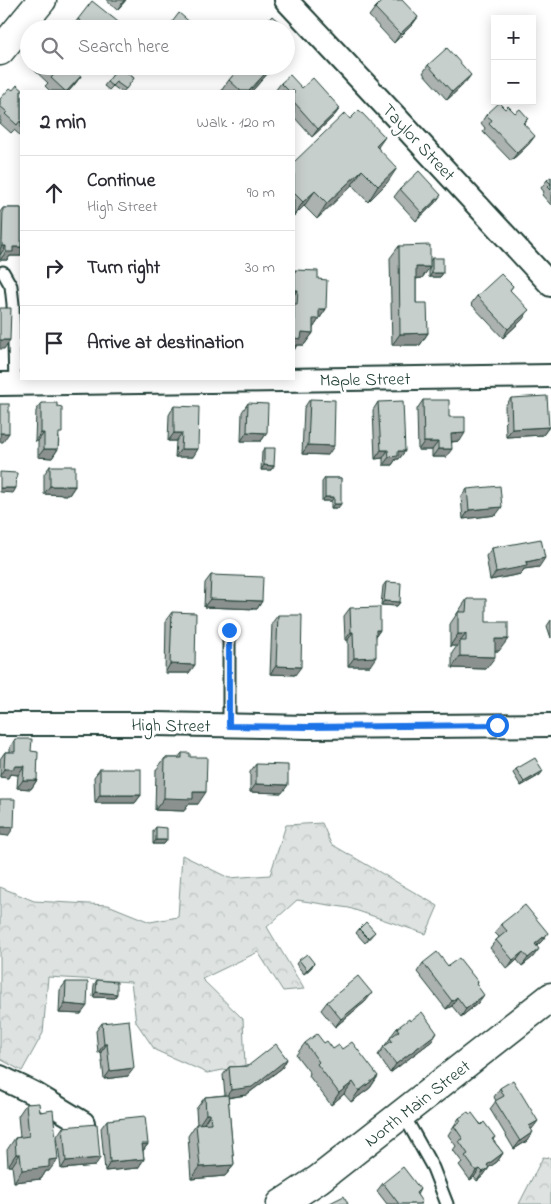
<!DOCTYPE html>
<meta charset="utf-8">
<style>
:root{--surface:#fff;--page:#f7f7f7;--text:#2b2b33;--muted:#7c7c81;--line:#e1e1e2}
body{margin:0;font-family:"Indie Flower",sans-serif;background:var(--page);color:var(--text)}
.controls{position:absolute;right:15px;top:15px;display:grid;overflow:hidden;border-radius:0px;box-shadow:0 2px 12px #0003}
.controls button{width:45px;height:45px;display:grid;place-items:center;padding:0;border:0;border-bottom:1px solid var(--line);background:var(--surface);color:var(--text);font:25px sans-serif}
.stop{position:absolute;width:15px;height:15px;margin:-11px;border:4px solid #1a73e8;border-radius:50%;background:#fff}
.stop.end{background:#1a73e8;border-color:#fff;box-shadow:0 1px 5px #0008}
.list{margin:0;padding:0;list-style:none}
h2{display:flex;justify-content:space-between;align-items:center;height:65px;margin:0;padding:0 20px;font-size:21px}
h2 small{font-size:16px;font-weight:400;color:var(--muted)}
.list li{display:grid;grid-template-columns:32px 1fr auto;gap:15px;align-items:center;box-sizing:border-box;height:75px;padding:0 20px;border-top:1px solid var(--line)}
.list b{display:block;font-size:19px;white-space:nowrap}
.list p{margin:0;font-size:16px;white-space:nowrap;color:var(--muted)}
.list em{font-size:16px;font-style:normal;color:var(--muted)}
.icon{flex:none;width:28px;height:28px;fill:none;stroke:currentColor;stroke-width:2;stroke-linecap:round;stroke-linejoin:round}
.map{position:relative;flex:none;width:551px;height:1204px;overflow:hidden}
.search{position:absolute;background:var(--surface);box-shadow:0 2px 12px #0003;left:20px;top:20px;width:275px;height:55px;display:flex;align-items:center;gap:12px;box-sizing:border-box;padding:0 18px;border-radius:28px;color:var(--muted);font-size:19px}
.panel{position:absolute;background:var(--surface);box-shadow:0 2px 12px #0003;left:20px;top:90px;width:275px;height:290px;border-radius:0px}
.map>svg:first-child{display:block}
</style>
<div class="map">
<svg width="551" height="1204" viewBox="0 0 551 1204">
<defs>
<pattern id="forest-crowns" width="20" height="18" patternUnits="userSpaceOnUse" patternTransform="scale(1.25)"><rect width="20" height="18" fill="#dee3e2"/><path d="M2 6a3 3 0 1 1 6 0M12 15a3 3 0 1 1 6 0" fill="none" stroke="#bec4c2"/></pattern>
</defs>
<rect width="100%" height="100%" fill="#fff"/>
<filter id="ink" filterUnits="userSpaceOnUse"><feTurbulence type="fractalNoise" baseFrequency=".02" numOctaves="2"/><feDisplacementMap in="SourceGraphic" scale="10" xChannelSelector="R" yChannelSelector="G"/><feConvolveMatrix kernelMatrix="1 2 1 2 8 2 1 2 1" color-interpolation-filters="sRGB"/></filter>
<g filter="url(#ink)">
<g fill="url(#forest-crowns)" stroke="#7e908b">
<polygon points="322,823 331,844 438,906 426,934 349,908 297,900 267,927 304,989 283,991 258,952 202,979 243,1019 245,1066 207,1073 155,1050 136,1022 131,982 48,977 43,1033 22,1071 0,1059 0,887 34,901 108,905 150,922 178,917 182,855 229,878 270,875 286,825"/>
<polygon points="543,1157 551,1158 551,1204 519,1204"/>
</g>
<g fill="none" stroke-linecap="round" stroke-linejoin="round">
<g stroke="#1f3d34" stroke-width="15">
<g id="lane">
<polyline points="3,272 11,286 13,304 15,384"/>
<polyline points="229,630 229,725"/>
<polyline points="403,1114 433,1168 447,1204"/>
</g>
</g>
<g stroke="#1f3d34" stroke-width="26">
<g id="street">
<polyline points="286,0 393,114 551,285"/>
<polyline points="0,384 551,376"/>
<polyline points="0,724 155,724 308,727 551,725"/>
<polyline points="0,1077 33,1093 83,1123"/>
</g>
</g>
<g stroke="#1f3d34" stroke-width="31">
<g id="secondary">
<polyline points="0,51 42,0"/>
<polyline points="281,1204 319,1179 551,997"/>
</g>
</g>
<use href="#lane" stroke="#fff" stroke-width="11"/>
<use href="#street" stroke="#fff" stroke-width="22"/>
<use href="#secondary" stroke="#fff" stroke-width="28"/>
</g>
<g fill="#abb2af" stroke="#1f3d34">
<polygon points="106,0 126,0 117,10"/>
<polygon points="375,8 418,17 412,25 394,43 369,16"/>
<polygon points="78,19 119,29 74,29 72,27"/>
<polygon points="428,65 465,83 447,100 423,73"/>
<polygon points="30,66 80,66 76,72 81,76 69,91 50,91 45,86 48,83"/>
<polygon points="240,66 273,66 268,73 252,91 221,91 229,80 241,67"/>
<polygon points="119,67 134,78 124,91 120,91 113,86 109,90 104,86"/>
<polygon points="281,83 340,108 334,116 312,137 294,117 294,91 275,91"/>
<polygon points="13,90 21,91 21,136 14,130 11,133 0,123 1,121 0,120 0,99"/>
<polygon points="505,109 528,118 524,124 529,144 511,161 483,132 485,128 481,123 486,115"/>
<polygon points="378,147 387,183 368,202 352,185 317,219 304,206 294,216 294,162"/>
<polygon points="551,177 551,205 542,195 544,192 541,188 547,180"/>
<polygon points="400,189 435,203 416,221 394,197"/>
<polygon points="3,208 21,208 21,254 20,256 10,256 7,260 0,260 0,212"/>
<polygon points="399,246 430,261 432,258 443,273 440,277 429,277 429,268 422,278 416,279 416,303 428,333 420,345 392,345 390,258"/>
<polygon points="295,270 318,279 326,309 313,328 313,333 304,345 297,345 294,350 294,272"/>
<polygon points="513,286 510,290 523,319 503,338 471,304 477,296"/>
<polygon points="21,321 21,349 20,349"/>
<polygon points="511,398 549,427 543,435 506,437 505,406"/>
<polygon points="310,399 328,455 302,454 304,408"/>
<polygon points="423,400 449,417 460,441 452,442 446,457 432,457 432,450 418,450 417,409"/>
<polygon points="378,402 405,451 399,459 396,459 392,465 383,465 383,458 375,459 373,410"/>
<polygon points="41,403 59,438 58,449 52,458 38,457 38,441 35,441 36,411"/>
<polygon points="248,403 267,433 261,441 241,441 242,412"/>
<polygon points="174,406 193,457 175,457 176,441 168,441 169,415"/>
<polygon points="264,448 274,466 271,470 261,470 262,452"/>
<polygon points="50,466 75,486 69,495 44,494 44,474"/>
<polygon points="325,478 341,478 338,508 331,508 331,501 322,501 322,482"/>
<polygon points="467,489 496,515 463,519 461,497"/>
<polygon points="492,548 539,567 524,569 521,574 490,580 486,556"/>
<polygon points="211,575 262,601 257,609 204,607 205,583"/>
<polygon points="386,582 400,602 397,606 381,605 383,586"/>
<polygon points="467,599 486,622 499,651 495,651 486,669 452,668 452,653 457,646 450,646 450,624"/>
<polygon points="350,608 380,630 376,636 370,666 348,666 348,640 345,640 344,616"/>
<polygon points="172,612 189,673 165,673 166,620"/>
<polygon points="278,615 295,675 270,674 272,623"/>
<polygon points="551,620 551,638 547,626"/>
<polygon points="15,739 31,751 37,780 31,789 17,788 18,775 10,774 8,778 0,777 0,759 5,752 10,752 10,747"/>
<polygon points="182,753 190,757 198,804 189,804 184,811 155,810 156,770 165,758 178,758"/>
<polygon points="256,764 282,793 250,792 250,772"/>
<polygon points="100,769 141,795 135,803 95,803 94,777"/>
<polygon points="516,769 540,775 521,786 513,773"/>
<polygon points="156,827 167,840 164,844 153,844 153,831"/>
<polygon points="501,924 542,941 537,946 533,957 522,966 517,960 507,969 490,948 496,940 499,937 495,933"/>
<polygon points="359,929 375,932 365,943 356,933"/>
<polygon points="299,960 314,963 311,968 304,974 296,964"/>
<polygon points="423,963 448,966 478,982 477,985 478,1003 461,1017 452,1006 446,1009 417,972"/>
<polygon points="97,980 117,994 114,998 93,997 94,985"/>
<polygon points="66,982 81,1014 59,1013 60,990"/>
<polygon points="366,1001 335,1027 321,1010 327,1002"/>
<polygon points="102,1023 128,1076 104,1079 101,1052 98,1053 96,1031"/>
<polygon points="397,1028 432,1041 390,1073 378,1055 391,1037 391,1036"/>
<polygon points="305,1043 333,1049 342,1049 378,1076 370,1088 351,1102 344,1094 331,1105 309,1076 310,1073 296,1055"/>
<polygon points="287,1059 282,1068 246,1095 228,1098 234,1165 225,1176 191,1179 188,1136 196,1124 197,1124 196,1109 205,1097 225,1095 223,1075 229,1067 248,1066"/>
<polygon points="500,1088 532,1129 531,1130 527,1141 514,1149 490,1109 496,1101 494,1097"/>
<polygon points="26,1104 49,1171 46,1171 41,1179 14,1182 12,1166 8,1166 7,1150 15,1138 20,1137 18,1116"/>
<polygon points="470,1114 495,1137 493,1140 503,1153 497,1162 489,1167 483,1176 477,1181 474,1177 470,1180 459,1165 462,1162 453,1150 456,1146 448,1135 459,1118"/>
<polygon points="107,1120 148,1144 143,1151 144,1159 138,1168 105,1171 101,1128"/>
<polygon points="63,1127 95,1166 61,1169 57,1136"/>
<polygon points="383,1183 420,1189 417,1195 421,1204 387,1204 377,1191"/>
</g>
<g fill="#8b918f" stroke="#1f3d34">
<polygon points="124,0 126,0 117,10 123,2"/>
<polygon points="418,17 412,25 394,43 400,34"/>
<polygon points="272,66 273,66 268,73 252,91 249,91"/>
<polygon points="471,75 465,83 447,100 452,92"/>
<polygon points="81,76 75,84 69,91 67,91"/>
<polygon points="340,108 334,116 312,137 318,129"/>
<polygon points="535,136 529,144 511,161 517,153"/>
<polygon points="385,137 374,153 376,146"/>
<polygon points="397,168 387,183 368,202 378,186"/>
<polygon points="362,170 352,185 317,219 327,203"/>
<polygon points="315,191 304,206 294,216 303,202"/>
<polygon points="441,195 435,203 416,221 422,213"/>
<polygon points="2,246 6,246 0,255 0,249"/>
<polygon points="13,247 21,247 21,254 20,256 10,256 7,260 0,260 6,252"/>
<polygon points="416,267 430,267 422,278 407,279"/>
<polygon points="432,273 443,273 440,277 429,277"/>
<polygon points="295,290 298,290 294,295 294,291"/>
<polygon points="319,309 326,309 311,331 305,331"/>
<polygon points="529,310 523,319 503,338 508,329"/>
<polygon points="302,332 313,333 304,345 297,345 294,350 294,338"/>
<polygon points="428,333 420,345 392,345 400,334"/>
<polygon points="0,340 10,340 4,349 0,349"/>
<polygon points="549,427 543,435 506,437 512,429"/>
<polygon points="247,432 267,433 261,441 241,441"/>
<polygon points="0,433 9,433 3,442 0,442"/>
<polygon points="41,433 44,433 38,441 35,441"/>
<polygon points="174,433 182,433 176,441 168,441"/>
<polygon points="465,433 460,441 446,442 451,434"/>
<polygon points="424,442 438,442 432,450 418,450"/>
<polygon points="308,445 334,446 328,455 302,454"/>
<polygon points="44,449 58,449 52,458 38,457"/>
<polygon points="181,449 198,449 193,457 175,457"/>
<polygon points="438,449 452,449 446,457 432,457"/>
<polygon points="381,450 388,450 383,458 375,459"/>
<polygon points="398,451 405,451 399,459 396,459 392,465 383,465 389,457"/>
<polygon points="264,465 274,466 271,470 261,470"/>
<polygon points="50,486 75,486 69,495 44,494"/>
<polygon points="0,488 16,488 13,493 0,492"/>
<polygon points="325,497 334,497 331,501 322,501"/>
<polygon points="334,504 341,504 338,508 331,508"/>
<polygon points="502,507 496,515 463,519 469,510"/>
<polygon points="545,558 539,567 524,569 521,574 490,580 496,572 526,562"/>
<polygon points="210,599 262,601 257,609 204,607"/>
<polygon points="384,601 400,602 397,606 381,605"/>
<polygon points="376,630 380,630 374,638"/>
<polygon points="351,632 353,632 348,640 345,640"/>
<polygon points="458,634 466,634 457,646 450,646"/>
<polygon points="495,639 508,639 499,651 486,651"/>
<polygon points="460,656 495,657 486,669 452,668"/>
<polygon points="376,657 370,666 348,666 354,658"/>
<polygon points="170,664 195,665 189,673 165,673"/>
<polygon points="276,666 301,667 295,675 270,674"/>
<polygon points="14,766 24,766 18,775 10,774 8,778 0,777 0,775 4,769"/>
<polygon points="543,771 540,775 521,786 524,782"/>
<polygon points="23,780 37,780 31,789 17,788"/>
<polygon points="256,784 288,785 282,793 250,792"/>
<polygon points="193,792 206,792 198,804 189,804 184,811 155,810 164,798"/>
<polygon points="100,795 141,795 135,803 95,803"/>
<polygon points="0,827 14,827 8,836 0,835"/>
<polygon points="156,840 167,840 164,844 153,844"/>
<polygon points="548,933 542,941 529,952 535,944"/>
<polygon points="539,949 533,957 522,966 528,958"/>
<polygon points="523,952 517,960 507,969 513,960"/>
<polygon points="314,963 311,968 304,974 307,970"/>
<polygon points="96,992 117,994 114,998 93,997"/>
<polygon points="372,993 366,1001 335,1027 341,1019"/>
<polygon points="484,995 478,1003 461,1017 466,1009"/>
<polygon points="457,997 452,1006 446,1009 452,1001"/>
<polygon points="65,1004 87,1006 81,1014 59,1013"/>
<polygon points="437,1033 432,1041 390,1073 396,1064"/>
<polygon points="104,1044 107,1044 101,1052 98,1053"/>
<polygon points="287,1059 282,1068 246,1095 225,1098 231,1090"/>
<polygon points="134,1068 128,1076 104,1079 110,1071"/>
<polygon points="378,1076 370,1088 351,1102 359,1091"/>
<polygon points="353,1082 344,1094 331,1105 339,1093"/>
<polygon points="206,1114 210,1114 202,1126 198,1126"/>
<polygon points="538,1121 532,1129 523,1134 529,1126"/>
<polygon points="533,1132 527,1141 514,1149 520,1141"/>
<polygon points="142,1144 148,1144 142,1152"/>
<polygon points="503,1153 497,1162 482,1172 487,1165"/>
<polygon points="16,1154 20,1154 12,1166 8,1166"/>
<polygon points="100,1158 95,1166 61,1169 66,1161"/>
<polygon points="58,1159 49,1171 46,1171 41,1179 14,1182 22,1170 49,1160"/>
<polygon points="144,1159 138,1168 105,1171 110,1162"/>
<polygon points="234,1165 225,1176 191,1179 200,1167"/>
<polygon points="489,1168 483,1176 477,1181 483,1172"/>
<polygon points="480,1169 474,1177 470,1180 476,1171"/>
</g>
<g fill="#c7cfcc" stroke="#1f3d34">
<polygon points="383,0 402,0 418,17 400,34 375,8"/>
<polygon points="92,1 122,25 119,29 90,29 78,19"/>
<polygon points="179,13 198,29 167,29"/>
<polygon points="272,16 288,30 286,33 286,29 260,29"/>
<polygon points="447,48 471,75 452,92 428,65"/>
<polygon points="45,66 80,66 76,71 81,76 67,91 65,91 51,78 54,75"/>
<polygon points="241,66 272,66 249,91 241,91 229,80"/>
<polygon points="119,67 134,78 126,89 116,82 112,86 107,82"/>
<polygon points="290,75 302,88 313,78 340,108 318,129 294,102 294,91 289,91 281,83"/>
<polygon points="17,85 24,91 21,91 21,123 20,121 17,125 5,114 7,112 0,106 0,99 10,88 13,90"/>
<polygon points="499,103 505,109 508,106 515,113 520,109 528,118 523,123 535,136 517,153 489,124 492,120 486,115"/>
<polygon points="359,110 385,137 376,146 397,168 378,186 362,170 327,203 315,191 303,202 294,193 294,162 345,113 350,119"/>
<polygon points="419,171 441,195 422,213 400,189"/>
<polygon points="551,177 551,190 548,187 551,184 547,180"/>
<polygon points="3,208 21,208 21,247 13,247 13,252 6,252 6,246 2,246"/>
<polygon points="430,245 430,267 416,267 416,303 427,303 428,333 400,334 399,246"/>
<rect x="432" y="258" width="11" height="15"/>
<polygon points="295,270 318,271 318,279 327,280 326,309 319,309 319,319 313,319 313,333 302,332 301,339 294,338 294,304 297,304 298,290 295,290"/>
<polygon points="501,274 513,286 510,290 529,310 508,329 477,296"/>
<polygon points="0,308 11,308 10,340 0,340"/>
<polygon points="547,396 549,427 512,429 511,398"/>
<polygon points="310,399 335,400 334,446 308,445"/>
<polygon points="423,400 449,400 449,417 465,417 465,433 451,434 452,449 438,449 438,442 424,442"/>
<polygon points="403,401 405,451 398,451 398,456 389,457 388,450 381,450 378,402"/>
<polygon points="41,403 57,403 57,406 62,407 62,433 59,433 58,449 44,449 44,433 41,433"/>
<polygon points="248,403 268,404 267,433 247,432"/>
<rect x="0" y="404" width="9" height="29"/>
<polygon points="174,406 199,407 198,449 181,449 182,433 174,433"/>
<polygon points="264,448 275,448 274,466 264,465"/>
<rect x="50" y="466" width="25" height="20"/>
<polygon points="0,472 17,473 16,488 0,488"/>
<polygon points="325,478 341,478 341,504 334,504 334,497 325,497"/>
<polygon points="500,486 502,507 469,510 467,489"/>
<polygon points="541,539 545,558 526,562 527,566 496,572 492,548"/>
<polygon points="211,575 263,577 262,601 210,599"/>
<polygon points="386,582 401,583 400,602 384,601"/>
<polygon points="467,599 486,599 486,622 508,622 508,639 495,639 495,657 460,656 460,641 466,641 466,634 458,634 458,612 466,612"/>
<polygon points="380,607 380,630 376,630 376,657 354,658 353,632 351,632 350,608"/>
<polygon points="172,612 196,613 195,665 170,664"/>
<polygon points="278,615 302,615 301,667 276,666"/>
<polygon points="15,739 32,739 31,751 38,752 37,780 23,780 24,766 14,766 14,769 4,769 5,752 15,752"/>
<polygon points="182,753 190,753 190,757 207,757 206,792 193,792 193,799 164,798 165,758 182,758"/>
<polygon points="535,758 543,771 524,782 516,769"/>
<polygon points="256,764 288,765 288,785 256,784"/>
<rect x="100" y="769" width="41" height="26"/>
<polygon points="0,799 15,799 14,827 0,827"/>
<polygon points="156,827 167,828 167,840 156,840"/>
<polygon points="525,905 548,933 535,944 539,949 528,958 523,952 513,960 496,940 507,931 501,924"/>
<polygon points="366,922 375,932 368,938 359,929"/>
<polygon points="437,952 448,966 459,958 478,982 476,984 484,995 466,1009 457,997 452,1001 423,963"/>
<polygon points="307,954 314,963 307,970 299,960"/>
<polygon points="358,976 372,993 341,1019 327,1002"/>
<polygon points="97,980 117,982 117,994 96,992"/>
<polygon points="66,982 88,982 87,1006 65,1004"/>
<polygon points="422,1012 437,1033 396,1064 383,1047 392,1041 390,1038 399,1031 397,1028 409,1019 410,1021"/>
<polygon points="129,1020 134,1068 110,1071 107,1044 104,1044 102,1023"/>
<polygon points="317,1034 324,1043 327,1041 333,1049 339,1045 342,1049 352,1042 378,1076 359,1091 353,1082 339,1093 317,1064 319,1062 305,1043"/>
<polygon points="276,1044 287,1059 252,1087 231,1090 229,1067 248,1066"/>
<polygon points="513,1080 538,1121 529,1126 533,1132 520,1141 495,1101 504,1096 500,1088"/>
<polygon points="228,1095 234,1165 200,1167 196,1124 211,1123 210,1114 206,1114 205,1097"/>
<polygon points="39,1103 40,1112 53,1110 58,1159 49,1160 49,1167 22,1170 20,1154 16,1154 15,1138 29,1136 26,1104"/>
<polygon points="468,1112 470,1114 472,1113 481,1125 484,1122 495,1137 492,1139 503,1153 487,1165 489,1168 483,1172 480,1169 476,1171 465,1156 468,1154 459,1141 463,1139 454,1126 461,1121 459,1118"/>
<polygon points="145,1116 148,1144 142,1144 144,1159 110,1162 107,1120"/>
<polygon points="97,1124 100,1158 66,1161 63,1127"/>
<polygon points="403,1167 420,1189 416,1193 422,1202 419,1204 399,1204 383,1183"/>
<polygon points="344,1196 348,1204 328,1204"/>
</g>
</g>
<g fill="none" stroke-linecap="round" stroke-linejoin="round" filter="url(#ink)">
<polyline stroke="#1a73e8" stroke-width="6" points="229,630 229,726 308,727 497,725"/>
</g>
<g text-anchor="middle" stroke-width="5" stroke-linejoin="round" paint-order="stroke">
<g font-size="18" fill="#1f3d34" stroke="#fff">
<text transform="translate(419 142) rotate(47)" y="6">Taylor Street</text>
<text transform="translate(365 379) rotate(-1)" y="6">Maple Street</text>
<text transform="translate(171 725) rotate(1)" y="6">High Street</text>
<text transform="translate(417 1103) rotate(-38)" y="6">North Main Street</text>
</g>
</g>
</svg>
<div class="controls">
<button>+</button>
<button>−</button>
</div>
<div class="stop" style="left:497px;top:725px"></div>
<div class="stop end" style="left:229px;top:630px"></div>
<div class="search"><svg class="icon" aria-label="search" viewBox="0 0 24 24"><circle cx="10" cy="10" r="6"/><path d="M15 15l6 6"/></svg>Search here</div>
<section class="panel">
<h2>2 min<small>Walk · 120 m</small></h2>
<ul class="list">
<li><svg class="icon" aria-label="ahead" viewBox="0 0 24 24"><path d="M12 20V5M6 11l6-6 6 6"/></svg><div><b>Continue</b><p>High Street</p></div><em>90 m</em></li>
<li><svg class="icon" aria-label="right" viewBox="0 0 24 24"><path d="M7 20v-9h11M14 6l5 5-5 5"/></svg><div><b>Turn right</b></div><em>30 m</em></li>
<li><svg class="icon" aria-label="arrive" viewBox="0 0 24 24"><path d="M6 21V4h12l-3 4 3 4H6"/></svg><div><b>Arrive at destination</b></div></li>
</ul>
</section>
</div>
